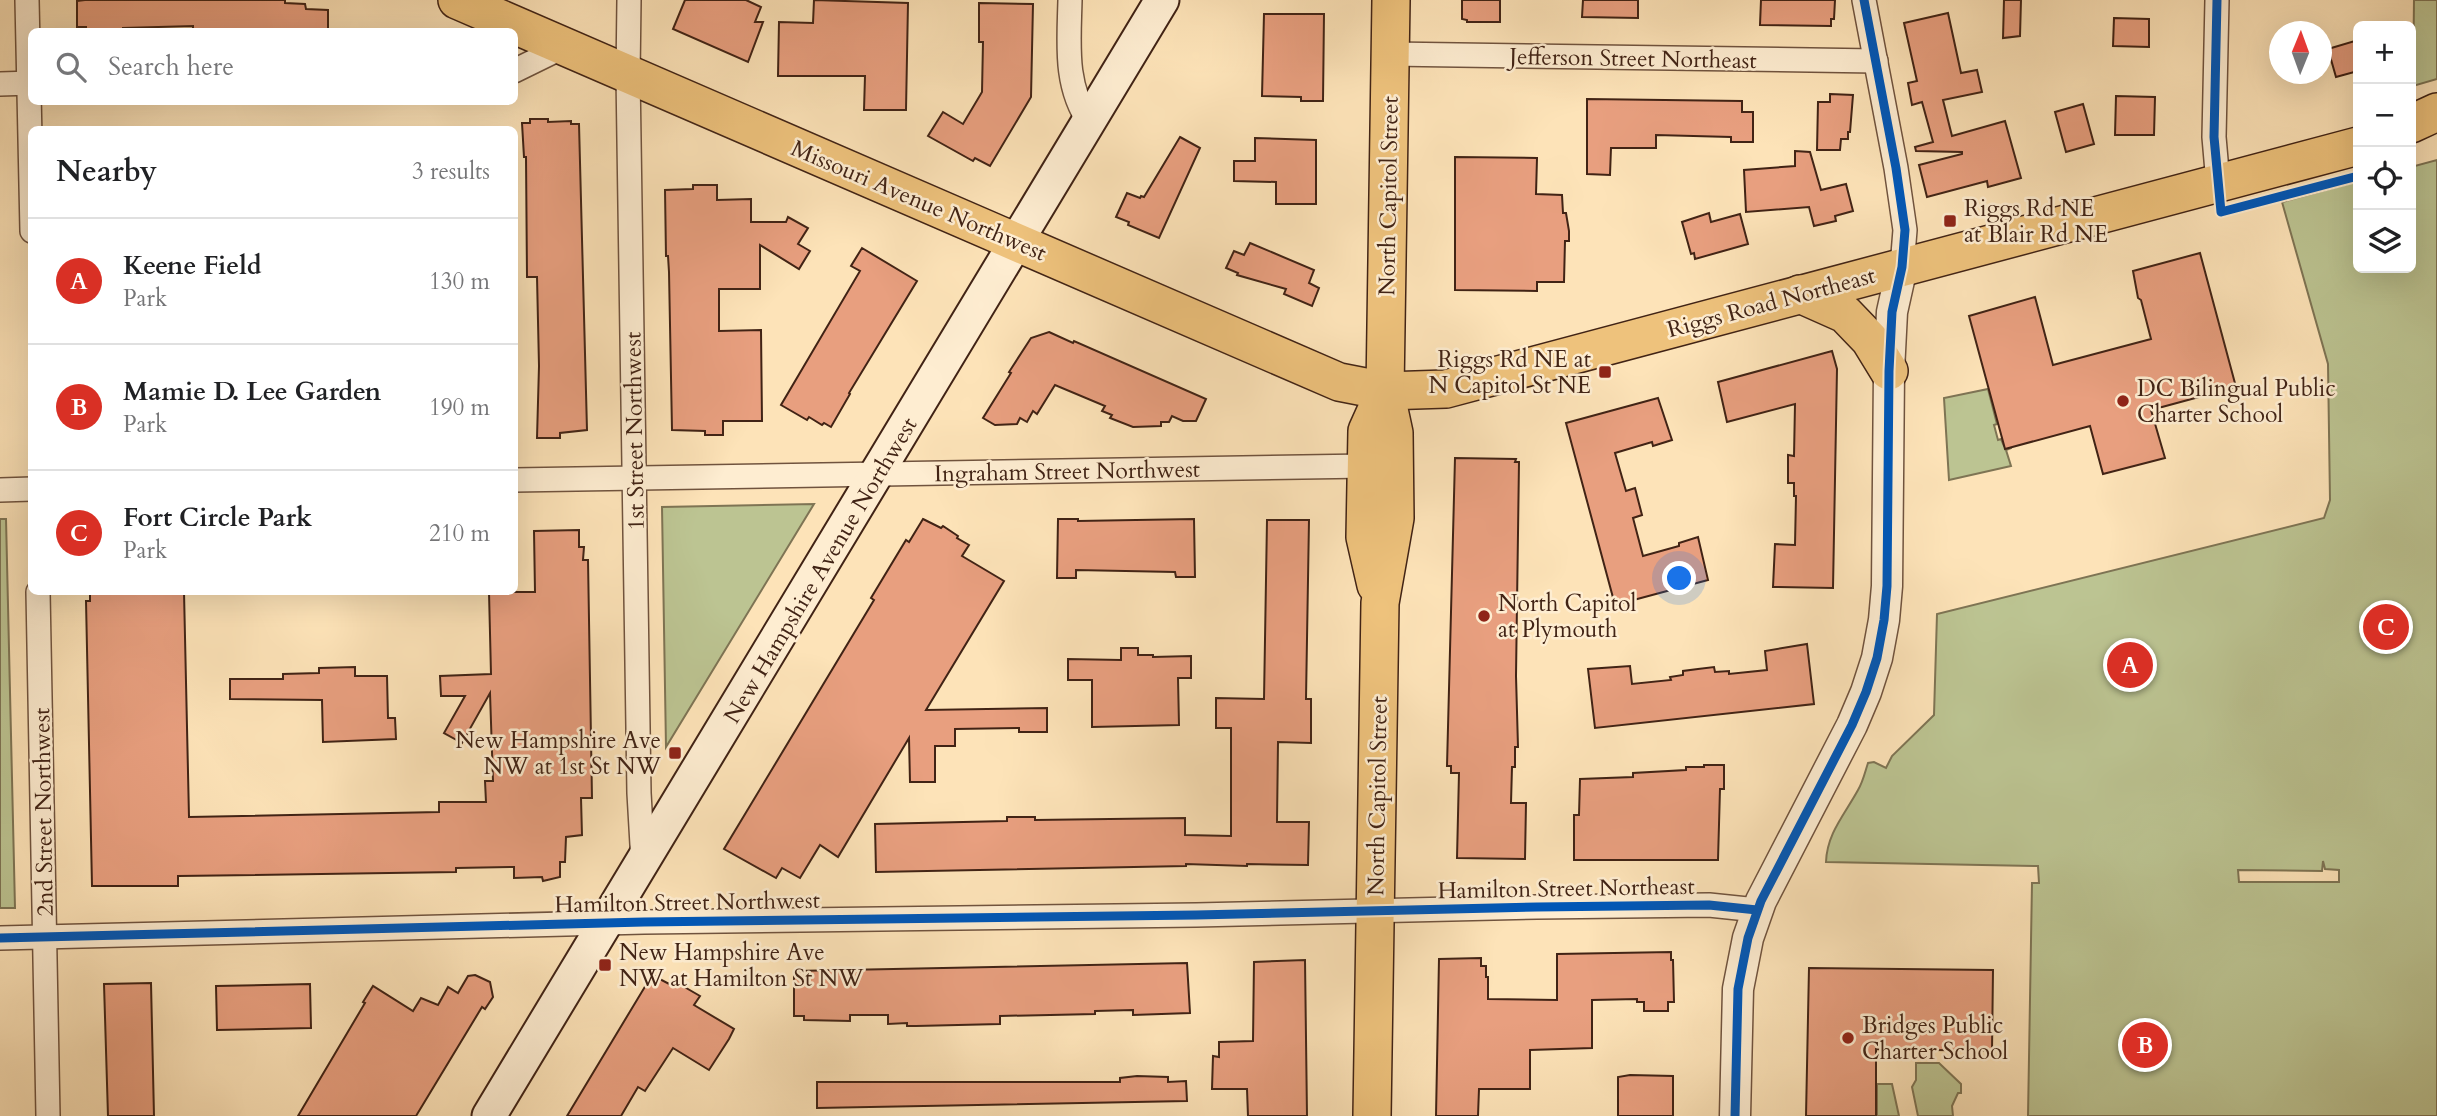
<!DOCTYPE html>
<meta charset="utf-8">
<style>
:root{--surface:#fff;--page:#f2f2f2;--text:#202124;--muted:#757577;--line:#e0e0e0;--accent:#d93025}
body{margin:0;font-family:Cardo,serif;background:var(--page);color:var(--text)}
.controls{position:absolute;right:21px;top:21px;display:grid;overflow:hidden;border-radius:10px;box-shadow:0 7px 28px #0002}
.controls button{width:63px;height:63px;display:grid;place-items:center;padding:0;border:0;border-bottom:2px solid var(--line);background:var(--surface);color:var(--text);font:35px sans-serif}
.compass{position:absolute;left:2269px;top:21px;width:63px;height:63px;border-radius:50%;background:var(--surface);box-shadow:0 7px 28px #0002;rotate:1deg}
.you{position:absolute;left:1680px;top:579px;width:24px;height:24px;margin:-18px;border:5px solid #fff;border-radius:50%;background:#1a73e8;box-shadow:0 0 0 10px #1a73e833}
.badge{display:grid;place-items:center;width:46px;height:46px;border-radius:50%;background:var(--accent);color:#fff;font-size:23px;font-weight:700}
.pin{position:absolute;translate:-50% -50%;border:4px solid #fff;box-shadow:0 2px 7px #0006}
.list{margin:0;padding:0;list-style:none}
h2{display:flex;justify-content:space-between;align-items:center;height:91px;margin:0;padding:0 28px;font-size:30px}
h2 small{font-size:23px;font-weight:400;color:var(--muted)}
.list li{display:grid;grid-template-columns:46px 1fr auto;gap:21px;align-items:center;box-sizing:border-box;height:126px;padding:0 28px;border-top:2px solid var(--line)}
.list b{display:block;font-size:26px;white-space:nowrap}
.list p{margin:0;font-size:23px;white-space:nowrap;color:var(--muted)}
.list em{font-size:23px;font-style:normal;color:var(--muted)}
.icon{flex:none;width:38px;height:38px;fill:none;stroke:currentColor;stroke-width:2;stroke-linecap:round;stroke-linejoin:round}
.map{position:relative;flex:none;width:2437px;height:1116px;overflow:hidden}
.search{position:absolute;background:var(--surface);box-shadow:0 7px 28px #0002;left:28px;top:28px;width:490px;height:77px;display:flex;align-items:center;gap:18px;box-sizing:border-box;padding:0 24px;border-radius:10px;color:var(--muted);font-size:26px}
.panel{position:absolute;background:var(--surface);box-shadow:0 7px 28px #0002;left:28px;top:126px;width:490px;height:469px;border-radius:10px}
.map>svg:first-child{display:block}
</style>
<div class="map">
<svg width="2437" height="1116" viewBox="0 0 2437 1116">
<rect width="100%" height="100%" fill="#fde3b8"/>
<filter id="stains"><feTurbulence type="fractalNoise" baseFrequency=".00286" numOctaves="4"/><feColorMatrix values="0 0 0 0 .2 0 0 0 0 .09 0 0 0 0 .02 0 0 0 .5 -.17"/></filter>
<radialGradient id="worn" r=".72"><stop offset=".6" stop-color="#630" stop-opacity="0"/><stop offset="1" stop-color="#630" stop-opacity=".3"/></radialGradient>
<g fill="#bcc492" stroke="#7e7454" stroke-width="2" fill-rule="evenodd">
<polygon points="2414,0 2437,0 2437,79 2413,86"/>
<path d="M2437 160V1116H2028L2032 883H2039L2038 866 1826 862C1827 833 1845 814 1858 790 1863 782 1865 772 1868 763L1874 762 1886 768 1892 756 1934 715 1937 614 2324 518 2330 500 2328 364 2282 202 2358 181V268H2411V167ZM2323 861 2325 869 2339 870V882H2239L2238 870 2322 871Z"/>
<polygon points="1988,389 1997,424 1994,425 1998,440 2001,439 2004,446 2011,445 2011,448 2006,450 2011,466 1949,480 1944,398"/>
<polygon points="814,504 666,747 662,507"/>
<polygon points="0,519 6,519 15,908 0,908"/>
<polygon points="1916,1063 1939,1063 1961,1084 1961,1093 1958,1093 1952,1106 1953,1116 1918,1116 1912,1087 1916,1080"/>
<polygon points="1877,1084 1892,1084 1899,1116 1877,1116"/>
</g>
<g fill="#e89f7f" stroke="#412315" stroke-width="2">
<polygon points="85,0 285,0 285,3 305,4 306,9 328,10 328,29 319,29 319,32 193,32 193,26 123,28 123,32 86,32 86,27 77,27 77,1"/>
<polygon points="685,0 746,0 761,7 755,22 763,22 748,62 673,29"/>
<polygon points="814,0 908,3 906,110 864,110 865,76 778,76 779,22 813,23"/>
<polygon points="1462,0 1500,0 1500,22 1467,22 1467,20 1462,19"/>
<polygon points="1583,0 1638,0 1638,18 1582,17"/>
<polygon points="1761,0 1835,0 1834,19 1831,19 1831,26 1760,25"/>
<polygon points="2004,0 2021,0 2020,36 2003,38"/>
<polygon points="979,3 1033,4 1031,97 990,166 975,158 973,161 928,136 943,112 963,124 982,92 983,42 979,42"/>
<polygon points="1948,13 1961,73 1977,70 1982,92 1943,100 1952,136 2005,121 2021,178 1988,187 1987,181 1927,197 1919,165 1962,154 1962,152 1916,151 1915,147 1933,142 1922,102 1912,105 1908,83 1917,81 1904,23"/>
<polygon points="1264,14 1324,14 1323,101 1301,101 1301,97 1262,96"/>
<polygon points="2114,18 2149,19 2149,47 2113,46"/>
<polygon points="2358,40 2358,71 2336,77 2328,49"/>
<polygon points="1830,94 1853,95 1850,132 1848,132 1848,139 1841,139 1840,150 1817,150 1818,102 1830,102"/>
<polygon points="2116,96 2155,97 2154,135 2115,135"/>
<polygon points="1587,99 1742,101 1742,112 1753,112 1753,142 1731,142 1731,137 1656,135 1656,148 1611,148 1610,175 1587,174"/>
<polygon points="2083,104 2094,144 2066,152 2055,112"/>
<polygon points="530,119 548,119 548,122 571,121 571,124 579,124 587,430 560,433 560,438 537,438 539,366 537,277 527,277 526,157 524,157 522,123 530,123"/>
<polygon points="1180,137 1200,148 1159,238 1128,225 1129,222 1116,217 1127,193 1140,198 1141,196 1144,197"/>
<polygon points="1255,138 1316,140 1316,204 1276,204 1276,182 1234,181 1234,161 1255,161"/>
<polygon points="1795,151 1810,152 1821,190 1846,184 1853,211 1835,216 1836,221 1814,226 1809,207 1746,212 1744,170 1795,166"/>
<polygon points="1455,157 1537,158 1536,194 1562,195 1563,213 1566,213 1569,231 1569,241 1565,241 1564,282 1537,282 1537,291 1455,290"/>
<polygon points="693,185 717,185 717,200 751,199 751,222 786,222 788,217 808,228 798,244 810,251 799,269 760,245 760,289 719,289 719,331 761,330 762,421 723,421 723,435 705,435 705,431 672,430 669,272 668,256 666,256 665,190 693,189"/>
<polygon points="1709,213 1711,222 1740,214 1748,244 1695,259 1694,253 1691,254 1682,222"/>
<polygon points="1250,243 1314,270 1309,283 1319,288 1312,306 1284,294 1286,289 1237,275 1238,273 1226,268 1234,251 1244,255"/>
<polygon points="862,248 917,281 849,393 850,394 831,427 824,423 822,425 809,417 807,420 781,405 860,271 851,266"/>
<polygon points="2200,253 2236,387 2151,410 2165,458 2103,474 2090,426 2005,449 1969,316 2035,297 2053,365 2151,339 2141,300 2138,298 2133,271"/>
<polygon points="1049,332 1073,343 1074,341 1206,399 1196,421 1183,421 1172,416 1169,422 1161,422 1161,426 1133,427 1110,418 1112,415 1102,411 1105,406 1055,385 1037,414 1033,411 1027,422 1020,418 1017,424 995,425 983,418 1011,373 1009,372 1031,338"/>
<polygon points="1832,351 1837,369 1833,588 1773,587 1775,544 1795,545 1796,496 1794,496 1794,483 1788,483 1788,455 1794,456 1795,404 1727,422 1718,382"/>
<polygon points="1658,398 1672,440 1653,446 1652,442 1615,453 1626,491 1635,488 1642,515 1633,518 1643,556 1679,546 1679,543 1698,537 1708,580 1615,605 1566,423"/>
<polygon points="1455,458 1516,459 1515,462 1519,462 1516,676 1518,747 1515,747 1515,767 1512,767 1511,803 1526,803 1525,859 1457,858 1459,773 1451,773 1451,766 1447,766"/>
<polygon points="923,519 941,528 943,526 958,536 957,538 969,545 962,556 1004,581 926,710 1047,708 1047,732 1019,732 1019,728 955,729 955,746 935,746 935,782 910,782 909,738 838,857 820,845 800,878 782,868 776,878 724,849 874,600 871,598 906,540 909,542"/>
<polygon points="1058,519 1078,519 1078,521 1194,519 1195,577 1176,577 1175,572 1076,570 1076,578 1057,578"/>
<polygon points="1267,520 1309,520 1306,699 1311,699 1311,743 1278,742 1277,822 1309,822 1308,865 1247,864 1247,866 1186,864 1186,866 876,872 875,824 1007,821 1007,817 1035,817 1035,820 1185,818 1185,835 1231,836 1231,728 1216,728 1216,698 1264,699"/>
<polygon points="579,530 579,547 584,547 583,560 588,560 592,798 581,798 582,835 566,837 565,862 560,862 560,877 543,881 542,877 514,878 514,867 456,868 456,872 178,876 178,886 92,886 86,601 90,601 90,592 184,592 189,817 439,812 439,802 486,802 485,781 493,781 490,693 462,743 444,733 465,696 441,696 440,676 491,674 489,592 535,592 534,531"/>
<polygon points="1807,644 1814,704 1595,728 1588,669 1630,666 1632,684 1671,680 1670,677 1683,675 1683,671 1698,669 1714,667 1715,672 1729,671 1729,674 1767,670 1765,651"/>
<polygon points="1121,648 1138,648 1138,655 1153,655 1153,657 1191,656 1191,678 1178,678 1179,725 1092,727 1092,680 1068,680 1068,659 1121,660"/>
<polygon points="355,667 355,676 387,676 388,718 395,718 396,739 323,742 322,700 230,699 230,679 283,679 283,674 319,673 319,668"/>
<polygon points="1704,765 1724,765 1724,789 1720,789 1718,860 1574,860 1574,815 1579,815 1580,779 1633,777 1633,773 1686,770 1686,767 1704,767"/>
<polygon points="1671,952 1671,960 1673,960 1674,1002 1668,1002 1668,1011 1644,1011 1644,1002 1637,1002 1637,999 1592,1000 1592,1048 1530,1050 1530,1089 1479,1089 1478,1116 1436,1116 1439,959 1481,958 1481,966 1486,966 1486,977 1488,977 1488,999 1557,1000 1557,954"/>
<polygon points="1305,960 1307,1116 1248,1116 1247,1089 1212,1089 1213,1056 1219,1057 1219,1042 1253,1041 1254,962"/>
<polygon points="1187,963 1190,1013 1133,1015 1133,1010 1095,1011 1095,1014 1000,1016 1000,1024 916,1026 907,1026 907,1023 888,1024 888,1015 850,1015 850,1021 804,1020 804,1016 794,1016 794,971"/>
<polygon points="1809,968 1993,970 1992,1051 1876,1049 1876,1116 1806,1116"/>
<polygon points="475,975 490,982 493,997 485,1009 482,1007 416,1116 298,1116 365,1003 363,1002 373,986 413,1011 421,998 438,1005 448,987 458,993 468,976"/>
<polygon points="652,975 671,985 674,981 700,996 694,1005 734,1029 729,1039 709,1070 673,1048 645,1091 638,1087 621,1116 567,1116"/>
<polygon points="151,983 154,1116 108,1116 104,984"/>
<polygon points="310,984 311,1028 217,1030 216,986"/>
<polygon points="1630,1075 1673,1076 1673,1116 1618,1116 1618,1077"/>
<polygon points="1137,1076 1168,1077 1168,1082 1186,1081 1187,1101 817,1108 817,1082 1120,1082 1120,1078"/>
</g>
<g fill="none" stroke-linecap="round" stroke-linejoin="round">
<g stroke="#70533e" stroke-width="26">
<g id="minor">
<polyline points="27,0 32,231"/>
<polyline points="629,0 628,75 639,793 643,862"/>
<path d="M1070 0C1069 43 1064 86 1090 123"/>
<polyline points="1864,0 1896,168 1905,230 1902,267"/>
<polyline points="2217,0 2214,137 2218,183"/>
<polyline points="1390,54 1876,61"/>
<polyline points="514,71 563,47"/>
<polyline points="0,84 32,83"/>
<polyline points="514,480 1367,466"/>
<polyline points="0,490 32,489"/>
<polyline points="38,592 48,1116"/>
<polyline points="0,938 644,922 1196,915 1537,907 1709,905 1757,910"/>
</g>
</g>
<g stroke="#70533e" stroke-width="33">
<polyline id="tertiary" points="1735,1116 1738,989 1748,938 1761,901 1852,725 1866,692 1877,658 1884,620 1887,586 1889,371 1892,312 1902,267"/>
</g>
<g stroke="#412315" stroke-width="37">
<polyline id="secondary" points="489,1116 1162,0"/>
</g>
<g stroke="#412315" stroke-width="40">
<g id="primary">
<polyline points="457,0 1339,382 1385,391 1446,389 2358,146"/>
<polyline points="2411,124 2437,112"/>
<polyline points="1800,294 1845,314 1870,340 1889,371"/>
<polyline points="1376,585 1365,537 1367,431 1385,391"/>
<polyline points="1372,1116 1380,603 1395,518 1394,433 1385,391 1391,0"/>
</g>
</g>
<use href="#minor" stroke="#feedd1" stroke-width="23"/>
<use href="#tertiary" stroke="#feedd1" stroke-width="30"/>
<use href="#secondary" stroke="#feedd1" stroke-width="33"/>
<use href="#primary" stroke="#eec27c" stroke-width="37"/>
<g stroke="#feedd1" stroke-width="13">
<g id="cycleway">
<polyline points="2217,0 2214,137 2221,212 2358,176"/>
<polyline points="0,938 644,922 1196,915 1537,907 1709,905 1757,910"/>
<polyline points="1735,1116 1738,989 1748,938 1761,901 1852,725 1866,692 1877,658 1884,620 1887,586 1889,371 1892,312 1902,267 1905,230 1896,168 1864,0"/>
</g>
</g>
<use href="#cycleway" stroke="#0057b8" stroke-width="9"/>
</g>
<g fill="#8f2418" stroke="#feedd1" stroke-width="2.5">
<rect x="1943" y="214" width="14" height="14" rx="3.5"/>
<rect x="1598" y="365" width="14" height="14" rx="3.5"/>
<circle cx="2123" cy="401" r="7"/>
<circle cx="1484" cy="616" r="7"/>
<rect x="668" y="746" width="14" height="14" rx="3.5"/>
<rect x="598" y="958" width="14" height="14" rx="3.5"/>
<circle cx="1848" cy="1038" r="7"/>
</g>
<g text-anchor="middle" stroke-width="5" stroke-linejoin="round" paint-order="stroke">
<g font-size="23" fill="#412315" stroke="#feedd1">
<text transform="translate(1633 58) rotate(1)" y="8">Jefferson Street Northeast</text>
<text transform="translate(1388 196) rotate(-89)" y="8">North Capitol Street</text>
<text transform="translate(919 200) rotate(23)" y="8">Missouri Avenue Northwest</text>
<text transform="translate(1771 302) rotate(-15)" y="8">Riggs Road Northeast</text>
<text transform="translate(634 431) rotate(-91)" y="8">1st Street Northwest</text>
<text transform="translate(1067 471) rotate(-1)" y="8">Ingraham Street Northwest</text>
<text transform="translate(820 570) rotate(-59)" y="8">New Hampshire Avenue Northwest</text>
<text transform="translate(1377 796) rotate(-89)" y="8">North Capitol Street</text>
<text transform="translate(43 812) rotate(-91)" y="8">2nd Street Northwest</text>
<text transform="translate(1566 888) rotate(-1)" y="8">Hamilton Street Northeast</text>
<text transform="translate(687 902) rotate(-1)" y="8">Hamilton Street Northwest</text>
</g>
<g font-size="23" fill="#412315" stroke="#feedd1" text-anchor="start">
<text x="1964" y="216">Riggs Rd NE<tspan x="1964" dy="26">at Blair Rd NE</tspan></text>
<text x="1591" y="367" text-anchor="end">Riggs Rd NE at<tspan x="1591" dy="26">N Capitol St NE</tspan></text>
<text x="2137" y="396">DC Bilingual Public<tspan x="2137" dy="26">Charter School</tspan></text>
<text x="1498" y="611">North Capitol<tspan x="1498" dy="26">at Plymouth</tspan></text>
<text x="661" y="748" text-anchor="end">New Hampshire Ave<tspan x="661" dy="26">NW at 1st St NW</tspan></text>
<text x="619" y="960">New Hampshire Ave<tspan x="619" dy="26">NW at Hamilton St NW</tspan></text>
<text x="1862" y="1033">Bridges Public<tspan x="1862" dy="26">Charter School</tspan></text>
</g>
</g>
<rect width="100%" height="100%" filter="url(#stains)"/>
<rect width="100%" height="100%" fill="url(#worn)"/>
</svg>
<div class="controls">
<button>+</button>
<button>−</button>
<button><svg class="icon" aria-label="locate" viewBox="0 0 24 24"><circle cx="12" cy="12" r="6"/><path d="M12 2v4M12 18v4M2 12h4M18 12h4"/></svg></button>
<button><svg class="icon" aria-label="layers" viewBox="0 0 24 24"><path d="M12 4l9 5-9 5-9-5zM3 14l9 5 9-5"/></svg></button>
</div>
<svg class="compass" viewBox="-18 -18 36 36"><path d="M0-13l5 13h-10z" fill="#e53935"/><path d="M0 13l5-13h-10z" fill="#757577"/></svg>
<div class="you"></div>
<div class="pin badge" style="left:2130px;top:665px">A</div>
<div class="pin badge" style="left:2145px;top:1045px">B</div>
<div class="pin badge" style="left:2386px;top:627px">C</div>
<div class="search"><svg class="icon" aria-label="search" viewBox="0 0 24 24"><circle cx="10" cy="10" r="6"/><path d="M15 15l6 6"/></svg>Search here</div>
<section class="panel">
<h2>Nearby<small>3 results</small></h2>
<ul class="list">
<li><span class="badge">A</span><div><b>Keene Field</b><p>Park</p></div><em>130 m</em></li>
<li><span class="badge">B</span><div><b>Mamie D. Lee Garden</b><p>Park</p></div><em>190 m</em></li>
<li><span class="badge">C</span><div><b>Fort Circle Park</b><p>Park</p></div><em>210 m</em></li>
</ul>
</section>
</div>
